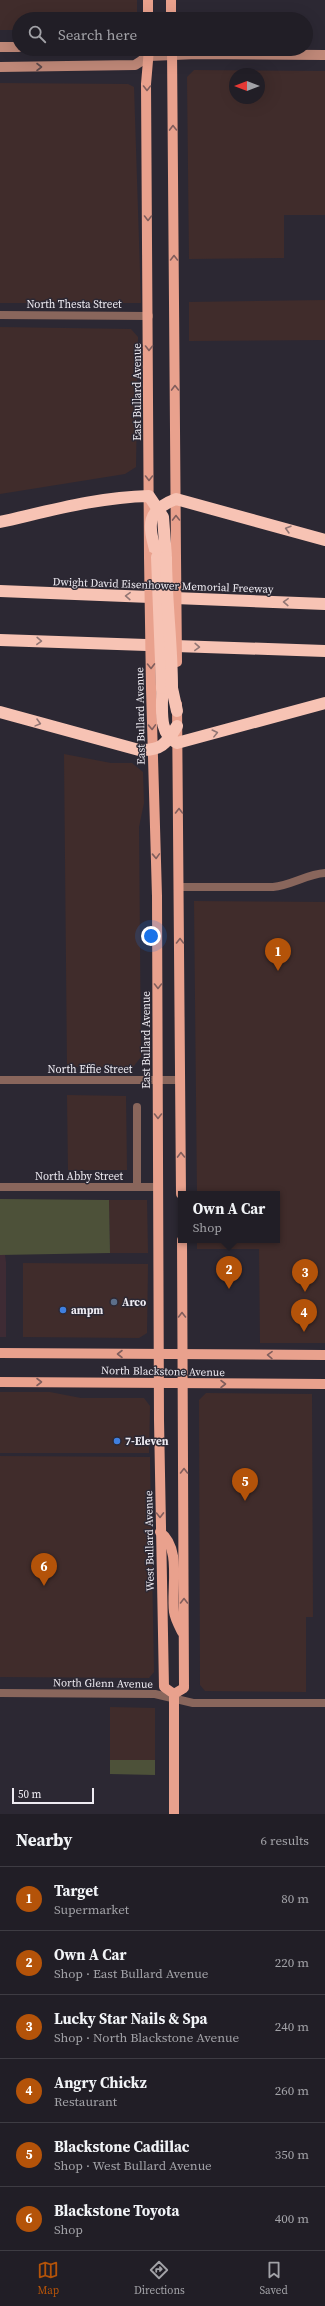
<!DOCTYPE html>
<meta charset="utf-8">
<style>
:root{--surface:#211e26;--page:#29272e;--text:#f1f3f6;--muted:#a2a2a7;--line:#3e3c43;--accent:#b45309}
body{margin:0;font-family:"Source Serif 4",serif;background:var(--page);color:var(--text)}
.compass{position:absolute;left:229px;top:68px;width:36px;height:36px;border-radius:50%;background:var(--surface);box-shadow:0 4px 16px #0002;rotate:270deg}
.scale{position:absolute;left:12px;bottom:10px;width:82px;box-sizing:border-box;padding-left:4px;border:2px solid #eeebf2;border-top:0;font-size:11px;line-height:14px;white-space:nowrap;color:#eeebf2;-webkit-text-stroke:3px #2c2833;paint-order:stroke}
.you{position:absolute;left:151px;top:936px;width:14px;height:14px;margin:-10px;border:3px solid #fff;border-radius:50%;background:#1a73e8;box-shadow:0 0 0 6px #1a73e833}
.badge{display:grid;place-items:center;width:26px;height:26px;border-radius:50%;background:var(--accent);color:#fff;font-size:13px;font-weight:700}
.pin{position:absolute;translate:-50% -33px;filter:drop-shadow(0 1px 2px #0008)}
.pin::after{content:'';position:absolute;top:21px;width:14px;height:12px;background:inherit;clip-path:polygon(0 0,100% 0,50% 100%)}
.popup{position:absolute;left:178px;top:1191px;width:102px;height:52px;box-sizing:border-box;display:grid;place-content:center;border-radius:0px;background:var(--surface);filter:drop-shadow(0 1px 3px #0005);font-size:13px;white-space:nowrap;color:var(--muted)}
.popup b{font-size:15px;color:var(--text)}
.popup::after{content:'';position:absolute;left:50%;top:100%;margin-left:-8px;border:8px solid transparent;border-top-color:var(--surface)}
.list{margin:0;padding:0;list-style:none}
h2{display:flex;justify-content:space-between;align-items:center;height:52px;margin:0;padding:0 16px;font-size:17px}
h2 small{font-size:13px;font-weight:400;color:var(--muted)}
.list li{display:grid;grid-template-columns:26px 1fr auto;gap:12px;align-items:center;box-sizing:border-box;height:64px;padding:0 16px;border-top:1px solid var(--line)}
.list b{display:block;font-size:15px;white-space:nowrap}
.list p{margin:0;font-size:13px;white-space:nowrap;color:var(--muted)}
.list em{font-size:13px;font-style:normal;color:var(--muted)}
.icon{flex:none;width:22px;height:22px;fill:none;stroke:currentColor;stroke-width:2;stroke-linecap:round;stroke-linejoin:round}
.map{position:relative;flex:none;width:325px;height:1814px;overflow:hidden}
.search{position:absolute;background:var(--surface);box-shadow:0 4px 16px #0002;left:12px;right:12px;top:12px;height:44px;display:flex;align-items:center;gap:10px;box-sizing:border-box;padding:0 14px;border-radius:22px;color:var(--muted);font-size:15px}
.sheet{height:436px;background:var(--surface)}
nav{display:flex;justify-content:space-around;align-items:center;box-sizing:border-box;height:56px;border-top:1px solid var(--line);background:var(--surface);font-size:11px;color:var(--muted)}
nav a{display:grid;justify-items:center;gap:2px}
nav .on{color:var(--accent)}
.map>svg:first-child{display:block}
</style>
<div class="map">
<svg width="325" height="1814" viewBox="0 0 325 1814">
<rect width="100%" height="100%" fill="#2c2833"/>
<g fill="#402c2b" fill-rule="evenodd">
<polygon points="0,0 137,0 137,19 19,19 19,30 0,30"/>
<path d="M194 70 325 71V215H284V258L189 259 187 77ZM235 74H259V98H235Z"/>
<polygon points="0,83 128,84 134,87 141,303 0,303"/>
<polygon points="325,300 325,340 189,341 189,302"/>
<polygon points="0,327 131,329 138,337 136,467 125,474 0,494"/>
<polygon points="64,754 111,763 132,763 143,772 144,803 139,827 141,1057 133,1067 67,1067"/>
<polygon points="194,901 325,902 325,1343 260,1343 259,1249 197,1249 197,1240 277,1240 277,1194 197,1194"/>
<polygon points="67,1095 126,1096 127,1170 68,1170"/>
<polygon points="109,1200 147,1200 148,1253 110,1253"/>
<polygon points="23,1263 148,1264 147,1333 139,1338 23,1337"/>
<polygon points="0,1392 50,1392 81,1398 144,1398 150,1406 149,1453 0,1453"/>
<polygon points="206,1393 312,1394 313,1617 306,1617 306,1692 205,1691 200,1685 199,1400"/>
<polygon points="0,1456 150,1457 154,1672 149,1678 0,1677"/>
<polygon points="110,1707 155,1708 155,1760 110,1760"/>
</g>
<polygon fill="#3e2b34" points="0,1255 5,1255 6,1262 6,1337 0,1337"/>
<g fill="#4d5139">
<polygon points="0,1199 109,1200 110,1253 0,1255"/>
<polygon points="110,1760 155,1760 155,1775 110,1774"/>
</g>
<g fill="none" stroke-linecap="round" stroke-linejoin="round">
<g stroke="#89665c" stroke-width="8">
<polyline points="0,315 149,316"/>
<path d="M179 887H273C292 885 307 874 325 873"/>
<polyline points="0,1080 180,1080"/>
<polyline points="137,1107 137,1187"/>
<polyline points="0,1187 158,1187"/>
<polyline points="0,1693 155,1694 193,1703 325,1703"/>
</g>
<g stroke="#bf8878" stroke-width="10">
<polyline points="0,47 19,47"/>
<polyline points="136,49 149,56"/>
<polyline points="0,67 135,65 149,56 197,54 325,55"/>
</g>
<g stroke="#e9a18d" stroke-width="10">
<polyline points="148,0 148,19"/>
<polyline points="171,0 171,19"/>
<polyline points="149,49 146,84 149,557"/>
<polyline points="172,49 176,557"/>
<polyline points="151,688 157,896 159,1420 164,1687 174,1694"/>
<polyline points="177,704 181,1194"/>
<polyline points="0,1353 325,1355"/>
<polyline points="0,1382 325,1384"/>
<path d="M160 1532C182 1548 171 1588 174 1612 175 1619 179 1626 182 1632"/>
<polyline points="174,1694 184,1688 182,1240"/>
<polyline points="174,1814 174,1694"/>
</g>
<g stroke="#f7c3b4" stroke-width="12">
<path d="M0 522C49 511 98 497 149 496L163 517 166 557"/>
<path d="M157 557C150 529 142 512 176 499L325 540"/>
<polyline points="0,591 325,604"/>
<polyline points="0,640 325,651"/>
<path d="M162 688C163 707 157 733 177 743L325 703"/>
<polyline points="172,688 177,711"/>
<path d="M0 712 139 750C161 751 166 744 177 726"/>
</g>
<g stroke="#e9a18d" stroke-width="10">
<polyline points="149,557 151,688"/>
<polyline points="176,557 177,662"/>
</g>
<g stroke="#f7c3b4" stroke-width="12">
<polyline points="157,557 162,688"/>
<path d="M166 557C166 601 172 644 172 688"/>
</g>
</g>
<defs><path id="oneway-chevron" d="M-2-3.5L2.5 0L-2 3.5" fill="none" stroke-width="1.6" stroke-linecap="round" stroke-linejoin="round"/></defs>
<use stroke="#5f4a4b" href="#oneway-chevron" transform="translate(39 67)"/>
<g stroke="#815e5c">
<use href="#oneway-chevron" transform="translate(147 88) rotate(90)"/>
<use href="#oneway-chevron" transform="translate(173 128) rotate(-91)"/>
<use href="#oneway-chevron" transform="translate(148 218) rotate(90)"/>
<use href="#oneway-chevron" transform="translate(174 258) rotate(-90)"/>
<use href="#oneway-chevron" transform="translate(149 348) rotate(90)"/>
<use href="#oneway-chevron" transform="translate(175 388) rotate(-91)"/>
<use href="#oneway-chevron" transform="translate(149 478) rotate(90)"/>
<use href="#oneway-chevron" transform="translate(176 518) rotate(-91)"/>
<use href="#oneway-chevron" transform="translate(151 666) rotate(89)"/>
<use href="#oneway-chevron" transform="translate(152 727) rotate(88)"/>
<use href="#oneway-chevron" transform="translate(179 811) rotate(-90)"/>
<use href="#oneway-chevron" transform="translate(156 856) rotate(88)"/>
<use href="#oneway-chevron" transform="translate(180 941) rotate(-90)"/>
<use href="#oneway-chevron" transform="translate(158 986) rotate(90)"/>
<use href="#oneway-chevron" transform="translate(158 1116) rotate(90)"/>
<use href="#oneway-chevron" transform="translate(181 1155) rotate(-91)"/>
<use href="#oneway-chevron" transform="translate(182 1315) rotate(-90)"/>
<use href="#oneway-chevron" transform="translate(120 1354) rotate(-180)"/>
<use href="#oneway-chevron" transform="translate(270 1355) rotate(-179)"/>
<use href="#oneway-chevron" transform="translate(39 1382)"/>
<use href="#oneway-chevron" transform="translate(223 1384)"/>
<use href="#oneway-chevron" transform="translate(184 1471) rotate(-90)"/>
<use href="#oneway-chevron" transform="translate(160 1515) rotate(89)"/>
<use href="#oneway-chevron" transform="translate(184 1601) rotate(-90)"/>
</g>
<g stroke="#927674">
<use href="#oneway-chevron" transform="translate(288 529) rotate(-164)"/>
<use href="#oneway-chevron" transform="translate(128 596) rotate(-178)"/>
<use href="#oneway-chevron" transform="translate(286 602) rotate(-178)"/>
<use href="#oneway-chevron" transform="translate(39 641) rotate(2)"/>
<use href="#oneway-chevron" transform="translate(197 647) rotate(2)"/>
<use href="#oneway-chevron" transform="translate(38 723) rotate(15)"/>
<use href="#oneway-chevron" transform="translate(215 733) rotate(-14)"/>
</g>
<circle fill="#5c6f8a" stroke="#2c2833" stroke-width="1.5" cx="114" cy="1302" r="4"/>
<g fill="#3f7fe0" stroke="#2c2833" stroke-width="1.5">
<circle cx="63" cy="1310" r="4"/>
<circle cx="117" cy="1441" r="4"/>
</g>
<g text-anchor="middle" stroke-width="3" stroke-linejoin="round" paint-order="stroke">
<g font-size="11" fill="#eeebf2" stroke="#2c2833">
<text x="74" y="308">North Thesta Street</text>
<text transform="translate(137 392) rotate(-90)" y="4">East Bullard Avenue</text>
<text transform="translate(163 585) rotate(2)" y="4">Dwight David Eisenhower Memorial Freeway</text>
<text transform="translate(140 716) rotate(-91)" y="4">East Bullard Avenue</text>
<text transform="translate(146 1040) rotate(-90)" y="4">East Bullard Avenue</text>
<text x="90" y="1073">North Effie Street</text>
<text x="79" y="1180">North Abby Street</text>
<text transform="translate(163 1371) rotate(1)" y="4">North Blackstone Avenue</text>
<text transform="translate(149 1541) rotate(-91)" y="4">West Bullard Avenue</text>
<text transform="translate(103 1683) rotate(1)" y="4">North Glenn Avenue</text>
</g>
<g font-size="11" font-weight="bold" fill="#eeebf2" stroke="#2c2833" text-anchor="start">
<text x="122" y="1306">Arco</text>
<text x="71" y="1314">ampm</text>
<text x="125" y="1445">7-Eleven</text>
</g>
</g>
</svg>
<svg class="compass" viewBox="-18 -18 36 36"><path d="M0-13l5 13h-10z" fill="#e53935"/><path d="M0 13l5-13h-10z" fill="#a2a2a7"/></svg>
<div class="scale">50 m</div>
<div class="you"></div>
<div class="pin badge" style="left:278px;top:971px">1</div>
<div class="pin badge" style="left:229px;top:1289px">2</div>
<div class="popup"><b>Own A Car</b>Shop</div>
<div class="pin badge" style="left:305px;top:1292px">3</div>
<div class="pin badge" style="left:304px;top:1332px">4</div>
<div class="pin badge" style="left:245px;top:1501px">5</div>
<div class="pin badge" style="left:44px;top:1586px">6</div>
<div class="search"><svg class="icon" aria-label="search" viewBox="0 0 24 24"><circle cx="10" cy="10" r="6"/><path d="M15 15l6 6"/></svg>Search here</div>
</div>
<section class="sheet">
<h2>Nearby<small>6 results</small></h2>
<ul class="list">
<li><span class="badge">1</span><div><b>Target</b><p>Supermarket</p></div><em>80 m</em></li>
<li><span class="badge">2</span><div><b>Own A Car</b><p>Shop · East Bullard Avenue</p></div><em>220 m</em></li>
<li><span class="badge">3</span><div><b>Lucky Star Nails &amp; Spa</b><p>Shop · North Blackstone Avenue</p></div><em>240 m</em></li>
<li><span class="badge">4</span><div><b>Angry Chickz</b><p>Restaurant</p></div><em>260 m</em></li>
<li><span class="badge">5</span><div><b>Blackstone Cadillac</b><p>Shop · West Bullard Avenue</p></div><em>350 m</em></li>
<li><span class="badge">6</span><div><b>Blackstone Toyota</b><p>Shop</p></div><em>400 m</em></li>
</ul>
</section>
<nav>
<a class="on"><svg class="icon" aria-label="map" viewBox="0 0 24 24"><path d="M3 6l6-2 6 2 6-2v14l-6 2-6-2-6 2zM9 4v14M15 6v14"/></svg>Map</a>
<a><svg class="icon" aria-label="directions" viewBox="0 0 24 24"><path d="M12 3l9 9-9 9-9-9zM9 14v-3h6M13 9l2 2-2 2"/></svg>Directions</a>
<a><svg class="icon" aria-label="saved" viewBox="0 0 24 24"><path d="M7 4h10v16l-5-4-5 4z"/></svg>Saved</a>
</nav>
